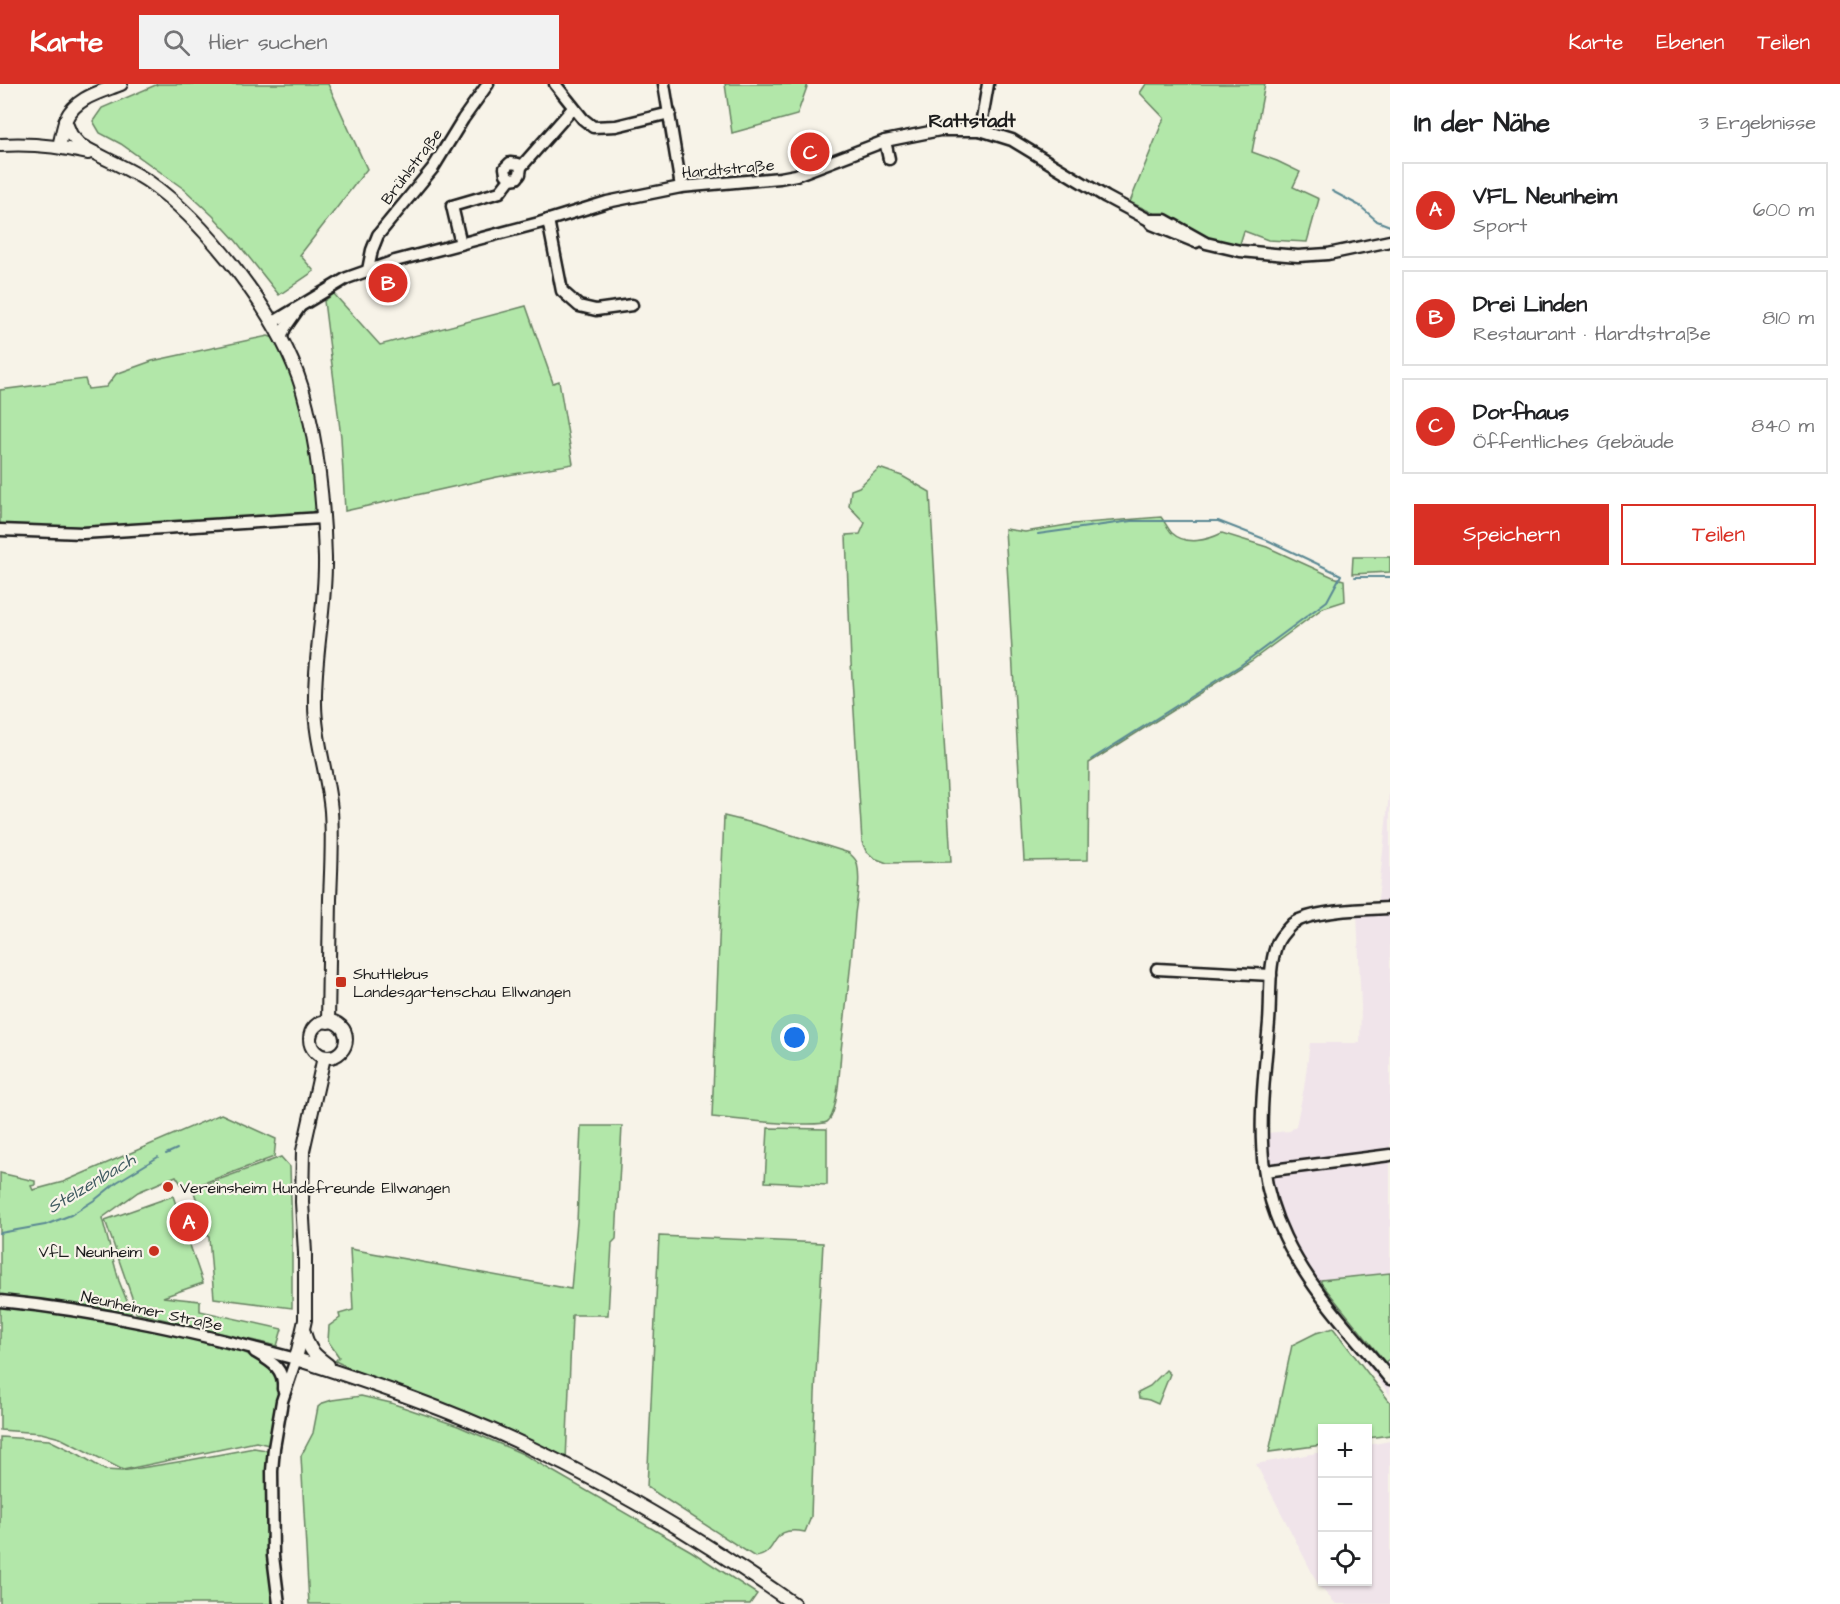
<!DOCTYPE html>
<html lang="de">
<meta charset="utf-8">
<style>
:root{--surface:#fff;--page:#f2f2f2;--text:#202124;--muted:#757577;--line:#e0e0e0;--accent:#d93025}
body{margin:0;font-family:"Architects Daughter",sans-serif;background:var(--page);color:var(--text)}
.controls{position:absolute;right:18px;bottom:18px;display:grid;overflow:hidden;border-radius:0px;box-shadow:0 2px 4px #0004}
.controls button{width:54px;height:54px;display:grid;place-items:center;padding:0;border:0;border-bottom:2px solid var(--line);background:var(--surface);color:var(--text);font:30px sans-serif}
.you{position:absolute;left:795px;top:954px;width:21px;height:21px;margin:-15px;border:4px solid #fff;border-radius:50%;background:#1a73e8;box-shadow:0 0 0 9px #1a73e833}
.badge{display:grid;place-items:center;width:39px;height:39px;border-radius:50%;background:var(--accent);color:#fff;font-size:20px;font-weight:700}
.pin{position:absolute;translate:-50% -50%;border:3px solid #fff;box-shadow:0 2px 6px #0006}
.list{margin:0;padding:0;list-style:none}
h2{display:flex;justify-content:space-between;align-items:center;height:78px;margin:0;padding:0 24px;font-size:26px}
h2 small{font-size:20px;font-weight:400;color:var(--muted)}
.list li{display:grid;grid-template-columns:39px 1fr auto;gap:18px;align-items:center;box-sizing:border-box;height:96px;margin:0 12px 12px;padding:0 12px;border:2px solid var(--line);border-radius:0px}
.list b{display:block;font-size:22px;white-space:nowrap}
.list p{margin:0;font-size:20px;white-space:nowrap;color:var(--muted)}
.list em{font-size:20px;font-style:normal;color:var(--muted)}
.actions{display:flex;gap:12px;padding:18px 24px}
.actions a{flex:1;padding:14px 0;border:2px solid var(--accent);border-radius:0px;text-align:center;font-size:21px;color:var(--accent)}
.actions .main{background:var(--accent);color:#fff}
.icon{flex:none;width:33px;height:33px;fill:none;stroke:currentColor;stroke-width:2;stroke-linecap:round;stroke-linejoin:round}
.map{position:relative;flex:none;width:1390px;height:1520px;overflow:hidden}
header{display:flex;align-items:center;gap:36px;box-sizing:border-box;height:84px;padding:0 30px;background:var(--accent);color:#fff}
header strong{font-size:28px}
nav{display:flex;gap:33px;margin-inline-start:auto;font-size:21px}
.search{width:420px;height:54px;background:var(--page);display:flex;align-items:center;gap:15px;box-sizing:border-box;padding:0 21px;border-radius:0px;color:var(--muted);font-size:22px}
main{display:flex}
aside{flex:1;background:var(--surface)}
.map>svg:first-child{display:block}
</style>
<header>
<strong>Karte</strong>
<div class="search"><svg class="icon" aria-label="search" viewBox="0 0 24 24"><circle cx="10" cy="10" r="6"/><path d="M15 15l6 6"/></svg>Hier suchen</div>
<nav><a>Karte</a><a>Ebenen</a><a>Teilen</a></nav>
</header>
<main>
<div class="map">
<svg width="1390" height="1520" viewBox="0 0 1390 1520">
<rect width="100%" height="100%" fill="#f7f3e8"/>
<filter id="ink" filterUnits="userSpaceOnUse"><feTurbulence type="fractalNoise" baseFrequency=".0167" numOctaves="2"/><feDisplacementMap in="SourceGraphic" scale="12" xChannelSelector="R" yChannelSelector="G"/><feConvolveMatrix kernelMatrix="1 2 1 2 8 2 1 2 1" color-interpolation-filters="sRGB"/></filter>
<g filter="url(#ink)">
<g fill="#f0e4ea">
<polygon points="1389,710 1390,710 1390,1311 1299,1194 1274,1148 1262,1103 1254,1050 1290,1047 1296,1042 1304,1004 1310,959 1360,959 1361,923 1357,829 1377,825"/>
<polygon points="1390,1357 1390,1520 1336,1520 1319,1502 1256,1380 1322,1368 1322,1498 1368,1498 1368,1361"/>
</g>
<g fill="#b2e7a9" stroke="#678262" stroke-width="1.5">
<polygon points="158,0 328,0 367,85 300,171 314,187 279,211 236,157 213,132 184,105 121,60 100,49 93,37 102,24"/>
<polygon points="725,0 808,0 797,31 732,49"/>
<polygon points="1146,0 1265,0 1252,68 1277,77 1300,88 1293,103 1319,115 1307,158 1268,156 1244,147 1239,163 1209,156 1130,118 1164,34 1140,9"/>
<polygon points="334,210 380,261 526,222 553,299 559,297 573,380 497,393 345,427 341,353 324,217"/>
<path d="M268 252 274 254C306 307 309 362 317 422L312 429 304 431 79 446 0 443V306L85 295 88 305 106 303 116 290 152 277Z"/>
<polygon points="879,384 902,392 930,408 951,778 887,779 874,774 866,767 862,758 851,578 846,451 860,450 865,439 849,422 851,406 859,403"/>
<path d="M1161 433C1165 438 1168 445 1172 449 1186 462 1208 456 1222 449L1267 463 1333 493 1344 496 1345 517 1323 524 1251 577 1089 679 1088 776 1024 777 1005 445 1025 448 1073 440Z"/>
<polygon points="1353,473 1390,473 1390,488 1352,490"/>
<path d="M724 732 757 740 849 769C852 772 856 775 857 779 861 795 857 814 855 830 852 876 846 922 841 967 840 981 838 1032 827 1038 817 1044 730 1035 712 1033Z"/>
<polygon points="221,1030 276,1055 274,1073 185,1106 176,1092 138,1108 102,1134 119,1197 137,1242 170,1249 231,1266 242,1267 266,1281 276,1290 280,1306 269,1361 256,1358 123,1386 60,1354 41,1349 0,1346 0,1089 35,1097 35,1101 31,1102 33,1106 63,1098"/>
<polygon points="581,1042 622,1042 616,1155 612,1159 608,1231 572,1231 566,1377 414,1309 369,1293 335,1277 339,1273 328,1257 329,1242 340,1234 339,1230 353,1226 350,1165 571,1205 577,1138"/>
<polygon points="768,1044 827,1045 827,1101 765,1098"/>
<polygon points="281,1073 290,1083 292,1149 292,1224 214,1214 209,1154 193,1105"/>
<polygon points="173,1112 203,1199 163,1213 200,1217 200,1227 282,1245 277,1262 136,1229 135,1222 105,1136"/>
<path d="M659 1152 823 1159 815 1310 811 1433 805 1448C767 1440 781 1470 755 1473L647 1403Z"/>
<polygon points="1390,1189 1390,1275 1385,1278 1321,1199 1321,1196"/>
<polygon points="1333,1244 1390,1318 1390,1351 1368,1354 1368,1344 1322,1344 1322,1361 1269,1368 1292,1261 1316,1249"/>
<polygon points="1166,1286 1170,1290 1158,1320 1149,1316 1139,1314 1138,1308 1150,1302"/>
<polygon points="361,1312 391,1319 458,1342 523,1370 691,1467 757,1510 750,1520 309,1520 301,1372 313,1349 318,1323 323,1319 332,1316"/>
<polygon points="0,1353 49,1356 78,1370 105,1386 122,1387 190,1376 254,1364 266,1366 268,1370 267,1423 272,1520 0,1520"/>
</g>
<g fill="none" stroke-linecap="round" stroke-linejoin="round">
<g stroke="#5a8893" stroke-width="2">
<polyline points="1332,107 1360,122 1377,137 1390,142"/>
<polyline points="1038,450 1131,437 1218,437 1267,456 1341,491 1327,517 1241,581 1092,675"/>
<polyline points="1355,493 1390,493"/>
<polyline points="166,1070 177,1065"/>
<polyline points="0,1149 45,1141 71,1131 96,1115 117,1098 158,1073"/>
</g>
<g stroke="#1c1c1c" stroke-width="15">
<g id="minor">
<polyline points="555,0 583,35 593,43 616,42 670,29"/>
<polyline points="664,0 681,103"/>
<polyline points="980,46 988,0"/>
<polyline points="885,57 889,75"/>
<polyline points="510,95 506,90 505,84 510,79 518,80 521,83"/>
<polyline points="548,136 562,207 579,222 596,226 632,221"/>
<polyline points="1149,136 1152,140 1196,158"/>
<polyline points="461,160 452,122 500,108 510,95 517,94 520,90 521,83 573,24"/>
<polyline points="368,186 372,166 378,151 433,84 463,35 488,0"/>
<polyline points="272,239 347,194 395,177 539,139 607,118 681,103 780,94 796,91 885,57 940,46 980,46 1012,56 1106,113 1149,136 1165,136 1206,159 1240,167 1298,172 1328,170 1390,157"/>
<polyline points="281,255 285,244 299,224"/>
<polyline points="0,446 83,449 322,434"/>
<path d="M1390 824C1367 825 1310 826 1292 840 1287 845 1278 855 1276 862 1268 887 1271 913 1269 938 1265 987 1258 1035 1264 1084 1267 1107 1275 1132 1285 1153 1310 1206 1353 1250 1390 1295"/>
<polyline points="1157,885 1271,891"/>
<polyline points="1265,1087 1390,1071"/>
<path d="M0 1217C102 1227 197 1249 296 1275L282 1317 274 1364 272 1387 273 1472 279 1520"/>
<path d="M255 1268C270 1277 285 1284 283 1305"/>
</g>
</g>
<g stroke="#1c1c1c" stroke-width="16">
<g id="major">
<path d="M65 37 71 51 80 61C102 74 127 83 149 98 208 140 281 234 302 304 317 355 324 420 325 474 326 523 314 571 315 620 315 656 328 691 331 727 333 756 331 786 330 815 329 856 329 897 328 938"/>
<path d="M0 61C30 59 59 62 88 69"/>
<path d="M59 63C61 54 63 44 66 35 76 13 101 8 121 0"/>
<circle cx="328" cy="955" r="18"/>
<path d="M324 973 303 1067 302 1118 305 1169V1236L296 1275C375 1300 454 1327 529 1363 622 1407 710 1461 794 1520"/>
<path d="M304 1248C309 1266 313 1270 328 1281"/>
</g>
</g>
<use href="#minor" stroke="#f7f3e8" stroke-width="10"/>
<use href="#major" stroke="#f7f3e8" stroke-width="12"/>
</g>
</g>
<g fill="#c8321e" stroke="#f7f3e8" stroke-width="2">
<rect x="335" y="892" width="12" height="12" rx="3"/>
<circle cx="168" cy="1103" r="6"/>
<circle cx="154" cy="1167" r="6"/>
</g>
<g text-anchor="middle" stroke-width="4.5" stroke-linejoin="round" paint-order="stroke">
<g font-size="16" fill="#1c1c1c" stroke="#f7f3e8">
<text transform="translate(411 82) rotate(-53)" y="6">Brühlstraße</text>
<text transform="translate(728 84) rotate(-5)" y="6">Hardtstraße</text>
<text transform="translate(152 1226) rotate(12)" y="6">Neunheimer Straße</text>
</g>
<g font-size="16" fill="#1c1c1c" stroke="#f7f3e8" text-anchor="start">
<text x="353" y="895">Shuttlebus<tspan x="353" dy="18">Landesgartenschau Ellwangen</tspan></text>
<text x="180" y="1109">Vereinsheim Hundefreunde Ellwangen</text>
<text x="142" y="1173" text-anchor="end">VfL Neunheim</text>
</g>
<g font-size="18" font-style="italic" fill="#405b61" stroke="#f7f3e8">
<text transform="translate(91 1099) rotate(-31)" y="6">Stelzenbach</text>
</g>
<g font-size="20" font-weight="bold" fill="#1c1c1c" stroke="#f7f3e8">
<text x="972" y="43">Rattstadt</text>
</g>
</g>
</svg>
<div class="controls">
<button>+</button>
<button>−</button>
<button><svg class="icon" aria-label="locate" viewBox="0 0 24 24"><circle cx="12" cy="12" r="6"/><path d="M12 2v4M12 18v4M2 12h4M18 12h4"/></svg></button>
</div>
<div class="you"></div>
<div class="pin badge" style="left:189px;top:1138px">A</div>
<div class="pin badge" style="left:388px;top:199px">B</div>
<div class="pin badge" style="left:810px;top:68px">C</div>
</div>
<aside>
<h2>In der Nähe<small>3 Ergebnisse</small></h2>
<ul class="list">
<li><span class="badge">A</span><div><b>VFL Neunheim</b><p>Sport</p></div><em>600 m</em></li>
<li><span class="badge">B</span><div><b>Drei Linden</b><p>Restaurant · Hardtstraße</p></div><em>810 m</em></li>
<li><span class="badge">C</span><div><b>Dorfhaus</b><p>Öffentliches Gebäude</p></div><em>840 m</em></li>
</ul>
<div class="actions"><a class="main">Speichern</a><a>Teilen</a></div>
</aside>
</main>
